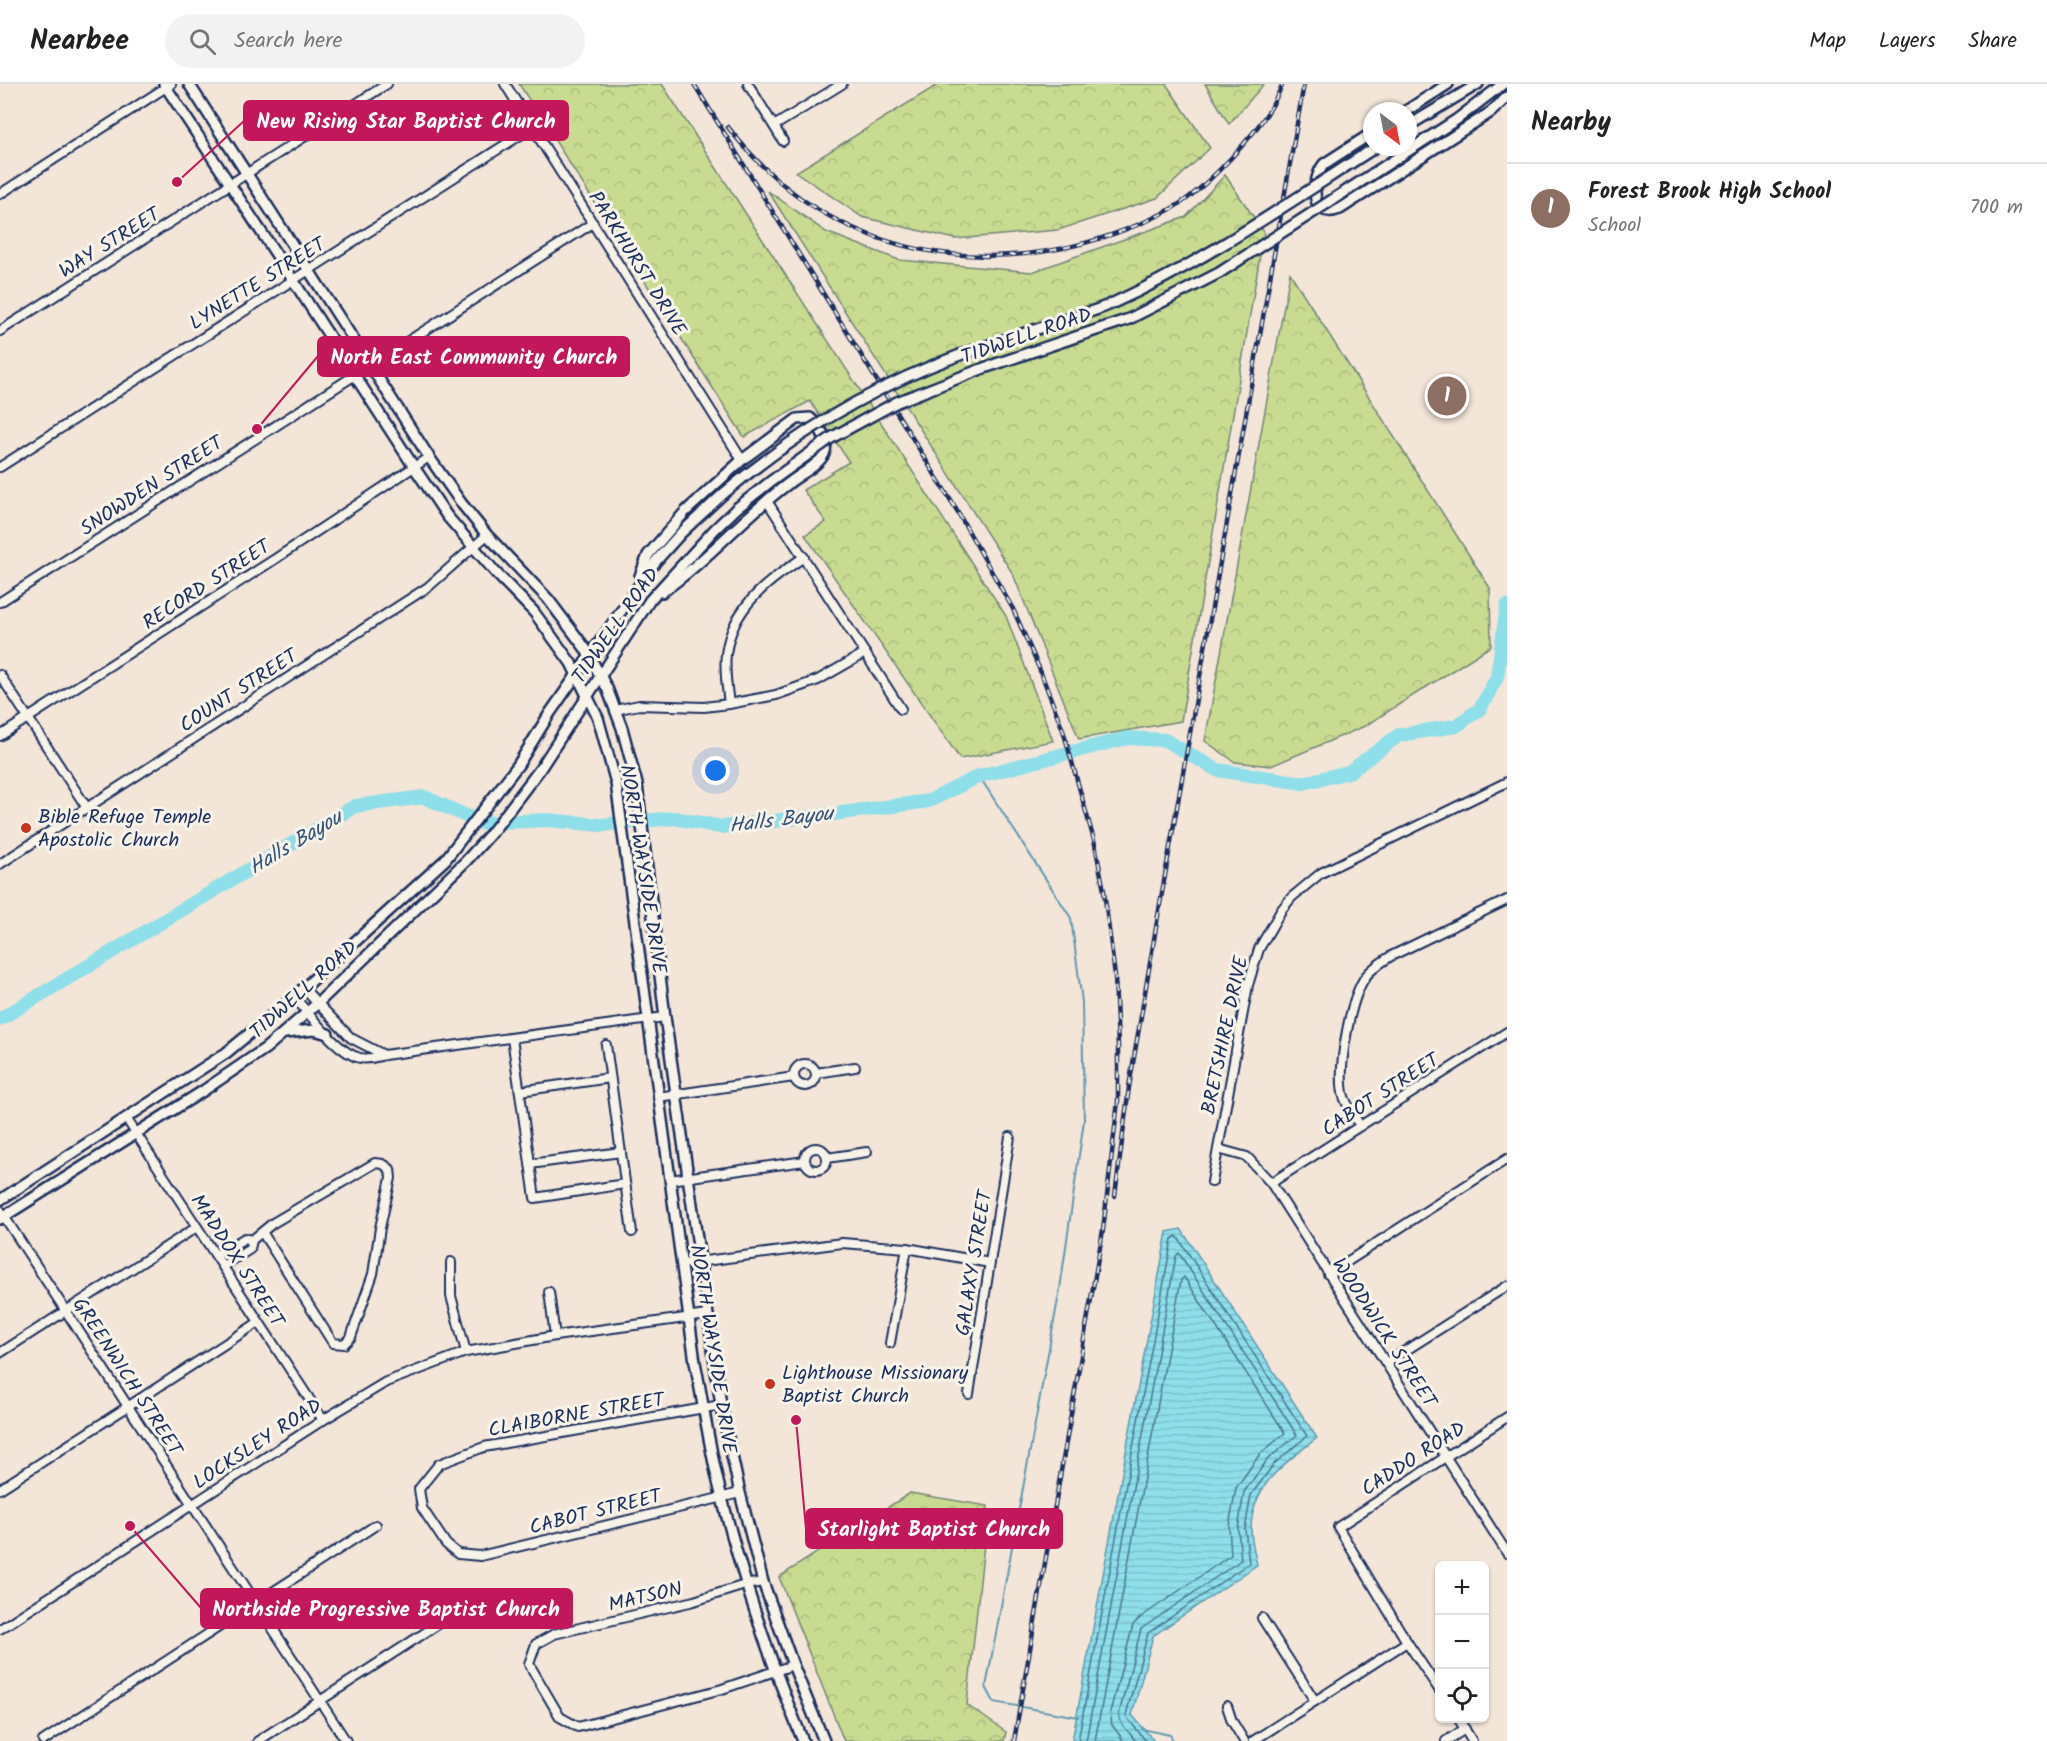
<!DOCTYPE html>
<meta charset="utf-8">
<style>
:root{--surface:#fff;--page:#f2f2f2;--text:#222;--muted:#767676;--line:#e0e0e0;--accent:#0f766e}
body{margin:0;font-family:Kalam,sans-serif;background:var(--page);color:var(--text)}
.controls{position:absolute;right:18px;bottom:18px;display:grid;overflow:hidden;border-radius:9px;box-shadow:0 2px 4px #0004}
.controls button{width:54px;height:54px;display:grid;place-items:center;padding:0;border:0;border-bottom:2px solid var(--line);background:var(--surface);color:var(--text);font:30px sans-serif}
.compass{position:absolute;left:1363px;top:18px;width:54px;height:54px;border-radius:50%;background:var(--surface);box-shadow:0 2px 4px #0004;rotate:148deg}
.you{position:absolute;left:716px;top:687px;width:21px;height:21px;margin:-15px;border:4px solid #fff;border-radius:50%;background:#1a73e8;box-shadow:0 0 0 9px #1a73e833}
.badge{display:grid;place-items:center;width:39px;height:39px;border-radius:50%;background:var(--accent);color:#fff;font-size:20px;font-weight:700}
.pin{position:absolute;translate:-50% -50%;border:3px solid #fff;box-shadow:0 2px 6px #0006}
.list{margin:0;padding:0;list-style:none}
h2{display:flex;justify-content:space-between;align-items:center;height:78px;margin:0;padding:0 24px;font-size:26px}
h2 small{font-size:20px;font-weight:400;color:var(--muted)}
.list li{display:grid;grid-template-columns:39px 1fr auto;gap:18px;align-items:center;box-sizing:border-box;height:90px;padding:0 24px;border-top:2px solid var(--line)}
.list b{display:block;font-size:22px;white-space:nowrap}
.list p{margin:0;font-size:20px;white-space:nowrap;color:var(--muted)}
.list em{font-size:20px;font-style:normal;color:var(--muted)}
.icon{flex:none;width:33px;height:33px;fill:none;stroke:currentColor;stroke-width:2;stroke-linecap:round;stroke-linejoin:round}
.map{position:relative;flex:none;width:1507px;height:1657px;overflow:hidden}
header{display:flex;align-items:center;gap:36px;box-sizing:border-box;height:84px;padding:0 30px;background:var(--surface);border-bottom:2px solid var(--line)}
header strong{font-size:28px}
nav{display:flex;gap:33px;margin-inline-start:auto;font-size:21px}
.search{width:420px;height:54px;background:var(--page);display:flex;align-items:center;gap:15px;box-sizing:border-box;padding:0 21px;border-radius:33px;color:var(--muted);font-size:22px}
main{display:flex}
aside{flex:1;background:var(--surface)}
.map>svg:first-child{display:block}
</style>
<header>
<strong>Nearbee</strong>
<div class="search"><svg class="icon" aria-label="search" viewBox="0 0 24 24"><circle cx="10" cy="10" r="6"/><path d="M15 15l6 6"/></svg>Search here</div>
<nav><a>Map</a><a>Layers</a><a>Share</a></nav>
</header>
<main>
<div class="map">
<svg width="1507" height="1657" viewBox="0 0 1507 1657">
<defs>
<pattern id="forest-crowns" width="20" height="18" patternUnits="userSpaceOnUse" patternTransform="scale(1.5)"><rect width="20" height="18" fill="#c8db90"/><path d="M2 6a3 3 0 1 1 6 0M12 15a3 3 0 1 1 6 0" fill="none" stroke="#abbc7f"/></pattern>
<pattern id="water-rules" width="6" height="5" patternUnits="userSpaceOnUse" patternTransform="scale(1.5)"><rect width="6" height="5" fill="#8edfe9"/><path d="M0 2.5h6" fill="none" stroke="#7ac0ca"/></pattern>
</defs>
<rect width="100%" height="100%" fill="#f3e5d8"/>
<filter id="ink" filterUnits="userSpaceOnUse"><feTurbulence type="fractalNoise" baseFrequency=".0167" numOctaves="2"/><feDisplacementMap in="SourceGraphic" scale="12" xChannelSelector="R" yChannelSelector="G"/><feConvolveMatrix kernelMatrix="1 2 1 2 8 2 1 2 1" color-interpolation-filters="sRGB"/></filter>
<g filter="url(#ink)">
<g fill="url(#forest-crowns)" stroke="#728577" stroke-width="1.5">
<polygon points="519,0 662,0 1006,532 1053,657 960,675 805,451 826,438 803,406 849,378 810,317 744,353"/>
<polygon points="939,0 1166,0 1210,64 1157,114 1058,146 955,155 862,133 796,88"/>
<polygon points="1205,0 1264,0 1229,40"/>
<polygon points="1225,91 1264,148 1181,637 1079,655 1013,490 768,107 826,148 899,176 1032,188 1186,133"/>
<polygon points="1290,189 1490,504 1491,562 1365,642 1271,682 1235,678 1205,657"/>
<polygon points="910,1409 988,1422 967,1621 1006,1648 1004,1657 844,1657 779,1493"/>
</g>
<path fill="url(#water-rules)" stroke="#6099b1" stroke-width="1.5" d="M1181 1145 1317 1354C1285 1379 1252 1400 1251 1445 1251 1456 1255 1470 1257 1481L1153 1552 1132 1631 1154 1657H1072L1167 1148Z"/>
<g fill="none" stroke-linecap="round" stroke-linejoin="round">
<g stroke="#497596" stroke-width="1.5">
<polyline points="1078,1657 1172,1155 1177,1152 1307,1352 1274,1380 1251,1411 1245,1445 1249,1479 1148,1549 1126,1631 1128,1635 1146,1657"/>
<polyline points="1086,1657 1176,1172 1179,1169 1297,1351 1268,1375 1244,1408 1238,1445 1241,1476 1141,1545 1119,1630 1121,1639 1136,1657"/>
<polyline points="1095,1657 1181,1196 1184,1193 1285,1349 1260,1370 1236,1404 1229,1442 1231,1471 1141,1533 1133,1541 1110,1628 1112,1641 1124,1657"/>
</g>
<g stroke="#6099b1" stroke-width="2">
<polyline points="979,692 1071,834 1082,918 1084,1036 1060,1205 986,1603 994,1618 1078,1633"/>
<polyline points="1142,1645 1170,1651 1174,1657"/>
</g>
<polyline stroke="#8edfe9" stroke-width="14" points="0,935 355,722 424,713 482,739 547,736 601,741 674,734 721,743 834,730 929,717 979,692 1127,654 1165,656 1217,686 1303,699 1349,688 1399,651 1456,642 1480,625 1497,593 1507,522"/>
<g stroke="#1b2f5e" stroke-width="12">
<g id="minor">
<polyline points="505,0 742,376"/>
<polyline points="748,0 783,57"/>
<polyline points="774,42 842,0"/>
<polyline points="0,110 171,0"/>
<polyline points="0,247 387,0"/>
<polyline points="0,383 533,43"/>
<polyline points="767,417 901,625"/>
<polyline points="0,518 593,139"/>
<polyline points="0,591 87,724"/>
<path d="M729 620C727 604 724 587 726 570 732 523 768 497 804 473"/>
<polyline points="615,626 639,621 704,623 729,620 776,611 818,596 865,569"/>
<polyline points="0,652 275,475 429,373"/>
<polyline points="0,780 428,503 487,451"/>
<polyline points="304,905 351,954 384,971"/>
<path d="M294 913C310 930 337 969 360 974 369 976 376 973 384 971L665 933"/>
<polyline points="512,954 535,1114 625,1100"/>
<polyline points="606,961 632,1148"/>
<circle cx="805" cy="991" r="11"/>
<polyline points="816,989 855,983"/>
<polyline points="520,1007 610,994"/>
<polyline points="658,1013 794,993"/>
<polyline points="126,1034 323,1336"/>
<path d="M1360 1042C1355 1032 1345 1020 1343 1009 1338 982 1350 914 1366 892 1372 884 1382 878 1391 872L1507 816"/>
<circle cx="816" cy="1075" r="11"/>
<polyline points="1218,1065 1247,1073 1271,1099 1507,1469"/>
<polyline points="827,1074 867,1068"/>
<polyline points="530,1080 621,1068"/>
<polyline points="670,1096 805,1077"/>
<polyline points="1212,1098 1248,901 1259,865 1282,825 1292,813 1321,789 1507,698"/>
<polyline points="1271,1099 1507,948"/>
<polyline points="0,1126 346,1657"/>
<polyline points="216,1171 245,1154 252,1156"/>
<polyline points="451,1178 451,1212 466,1268"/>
<polyline points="682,1180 842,1159 907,1164 990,1179"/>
<polyline points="223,1182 250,1165 252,1156 273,1139 375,1079 383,1080 390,1085 391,1094 380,1144 373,1190 351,1253 344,1260 333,1259 262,1148"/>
<polyline points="1328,1190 1507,1075"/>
<polyline points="549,1208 555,1252"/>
<polyline points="890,1259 907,1164"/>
<polyline points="0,1269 197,1143"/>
<polyline points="1386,1279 1507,1202"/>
<polyline points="969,1310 1010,1053"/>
<polyline points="721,1321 484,1363 439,1380 419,1405 422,1424 446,1460 458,1470 480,1472 740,1409"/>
<polyline points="0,1405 259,1238"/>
<polyline points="763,1498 745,1501 694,1517 554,1550 536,1560 529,1580 560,1633 578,1643 722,1605 793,1581"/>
<polyline points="1262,1534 1315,1617"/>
<polyline points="0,1545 323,1336 386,1298 466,1268 555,1252 707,1231"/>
<polyline points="1440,1607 1407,1558 1338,1443 1507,1333"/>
<polyline points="1227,1622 1232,1637 1244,1657"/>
<polyline points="1458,1634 1472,1657"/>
<polyline points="43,1657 376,1441"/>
<polyline points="258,1657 440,1539"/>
<polyline points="1253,1657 1407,1558"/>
<polyline points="1446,1657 1465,1645"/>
</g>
</g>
<g stroke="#1b2f5e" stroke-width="14">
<g id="major">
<path d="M164 0 293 196 414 383 447 432 496 489 534 528 571 579 598 634 616 699 695 1278C704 1323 710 1369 722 1414 743 1497 770 1577 803 1657"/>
<polyline points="189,0 429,373 462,420 487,451 548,515 585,564 607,604 622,644 637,700 665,933 721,1321 740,1409 763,1498 793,1581 824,1657"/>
<polyline points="1406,27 1448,0"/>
<polyline points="1456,36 1503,0"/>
<polyline points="1408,42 1478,0"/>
<path d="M1372 49 1324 80C1311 96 1309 137 1340 125L1491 28 1507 13"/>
<path d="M640 492 648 471 685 428 742 376 797 335 810 334C819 342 830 356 824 370 819 381 799 391 789 399 744 432 708 476 662 508"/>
<polyline points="285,949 314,946 328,950"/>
<polyline points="0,1116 226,969 294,913 445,776 518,681 550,629 656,477 681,449 723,410"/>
<polyline points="0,1135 203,1007 266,964 318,919 466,777 493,747 540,685 650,516 715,445 737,424"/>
</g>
</g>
<use href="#minor" stroke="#f7f3e8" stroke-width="8"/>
<use href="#major" stroke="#f7f3e8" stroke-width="9"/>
<g stroke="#1b2f5e" stroke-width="4.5">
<g id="rail">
<polyline points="694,0 953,420 1013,525 1039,584 1063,646 1095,760 1104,807 1115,892 1118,962 1118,1017 1103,1146 1014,1657"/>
<path d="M728 43C762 87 801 121 853 144 939 183 1041 179 1127 145 1148 137 1169 128 1188 114 1213 95 1251 55 1268 28 1274 20 1278 9 1283 0"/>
<polyline points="1115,1112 1129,1003 1160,820 1304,0"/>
</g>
</g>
<use href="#rail" stroke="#f7f3e8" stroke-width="2" stroke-dasharray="7" stroke-linecap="butt"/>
<g stroke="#1b2f5e" stroke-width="14" stroke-linecap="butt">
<g id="major-bridge">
<path d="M723 410C795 349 872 303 960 271 995 259 1029 248 1064 236 1079 231 1096 227 1111 220 1206 177 1288 119 1376 63"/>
<polyline points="737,424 770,398 831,354 897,318 984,284 1129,235 1219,189 1456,36"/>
</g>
</g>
<use href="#major-bridge" stroke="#f7f3e8" stroke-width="9"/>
</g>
</g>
<g fill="#c8321e" stroke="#f7f3e8" stroke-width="2">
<circle cx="26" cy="744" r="6"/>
<circle cx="770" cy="1300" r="6"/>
</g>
<g text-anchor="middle" stroke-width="6" stroke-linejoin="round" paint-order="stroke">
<g font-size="20" fill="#1b2f5e" stroke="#f7f3e8">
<text transform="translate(109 158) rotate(-32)" y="7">WAY STREET</text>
<text transform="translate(638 179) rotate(58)" y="7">PARKHURST DRIVE</text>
<text transform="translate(257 199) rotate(-32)" y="7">LYNETTE STREET</text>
<text transform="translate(1026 251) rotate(-19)" y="7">TIDWELL ROAD</text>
<text transform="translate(151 401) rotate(-33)" y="7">SNOWDEN STREET</text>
<text transform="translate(206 500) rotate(-33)" y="7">RECORD STREET</text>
<text transform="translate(615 541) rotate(-55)" y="7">TIDWELL ROAD</text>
<text transform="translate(238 606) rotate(-33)" y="7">COUNT STREET</text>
<text transform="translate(644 785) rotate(81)" y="7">NORTH WAYSIDE DRIVE</text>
<text transform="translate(303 905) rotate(-42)" y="7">TIDWELL ROAD</text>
<text transform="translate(1224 951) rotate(-78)" y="7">BRETSHIRE DRIVE</text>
<text transform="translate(1380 1010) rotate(-33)" y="7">CABOT STREET</text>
<text transform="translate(238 1176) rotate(57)" y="7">MADDOX STREET</text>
<text transform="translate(973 1179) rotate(-81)" y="7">GALAXY STREET</text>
<text transform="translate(1385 1248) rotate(57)" y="7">WOODWICK STREET</text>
<text transform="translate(714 1265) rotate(81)" y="7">NORTH WAYSIDE DRIVE</text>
<text transform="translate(128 1292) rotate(57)" y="7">GREENWICH STREET</text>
<text transform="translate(576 1330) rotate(-10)" y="7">CLAIBORNE STREET</text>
<text transform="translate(257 1359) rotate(-33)" y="7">LOCKSLEY ROAD</text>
<text transform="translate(1413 1374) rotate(-33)" y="7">CADDO ROAD</text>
<text transform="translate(595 1427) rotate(-14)" y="7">CABOT STREET</text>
<text transform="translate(645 1512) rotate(-13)" y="7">MATSON</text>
</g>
<g font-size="20" fill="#1b2f5e" stroke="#f7f3e8" text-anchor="start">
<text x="38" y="739">Bible Refuge Temple<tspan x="38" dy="23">Apostolic Church</tspan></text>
<text x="782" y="1295">Lighthouse Missionary<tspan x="782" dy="23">Baptist Church</tspan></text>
</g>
<g font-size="21" font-style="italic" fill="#32527a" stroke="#f7f3e8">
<text transform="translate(781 735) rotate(-7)" y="7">Halls Bayou</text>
<text transform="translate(295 758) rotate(-31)" y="7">Halls Bayou</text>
</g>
</g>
<path fill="none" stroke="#c2185b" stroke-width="2" d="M177 98L244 37M257 345L318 272M796 1336L806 1445M130 1442L201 1524"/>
<g fill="#c2185b" stroke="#f7f3e8" stroke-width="2">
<circle cx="177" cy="98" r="6"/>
<circle cx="257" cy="345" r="6"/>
<circle cx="796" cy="1336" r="6"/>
<circle cx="130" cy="1442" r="6"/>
</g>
<g fill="#c2185b" stroke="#c2185b" stroke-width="2">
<rect x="244" y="17" width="324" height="39" rx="6"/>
<rect x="318" y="253" width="311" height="39" rx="6"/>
<rect x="806" y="1425" width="256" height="39" rx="6"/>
<rect x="201" y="1505" width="371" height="39" rx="6"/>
</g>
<g font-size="21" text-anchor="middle" font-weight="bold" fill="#fff">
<text x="406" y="44">New Rising Star Baptist Church</text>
<text x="474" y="280">North East Community Church</text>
<text x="934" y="1452">Starlight Baptist Church</text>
<text x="386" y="1532">Northside Progressive Baptist Church</text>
</g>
</svg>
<div class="controls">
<button>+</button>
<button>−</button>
<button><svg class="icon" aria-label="locate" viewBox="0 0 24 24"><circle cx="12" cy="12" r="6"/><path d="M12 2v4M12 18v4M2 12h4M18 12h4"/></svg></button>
</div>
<svg class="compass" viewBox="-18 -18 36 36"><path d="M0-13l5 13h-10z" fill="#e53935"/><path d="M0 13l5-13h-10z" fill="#767676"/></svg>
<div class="you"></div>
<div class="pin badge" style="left:1447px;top:312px;background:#8d6e63">1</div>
</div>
<aside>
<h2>Nearby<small></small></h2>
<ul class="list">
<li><span class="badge" style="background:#8d6e63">1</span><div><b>Forest Brook High School</b><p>School</p></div><em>700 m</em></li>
</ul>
</aside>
</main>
